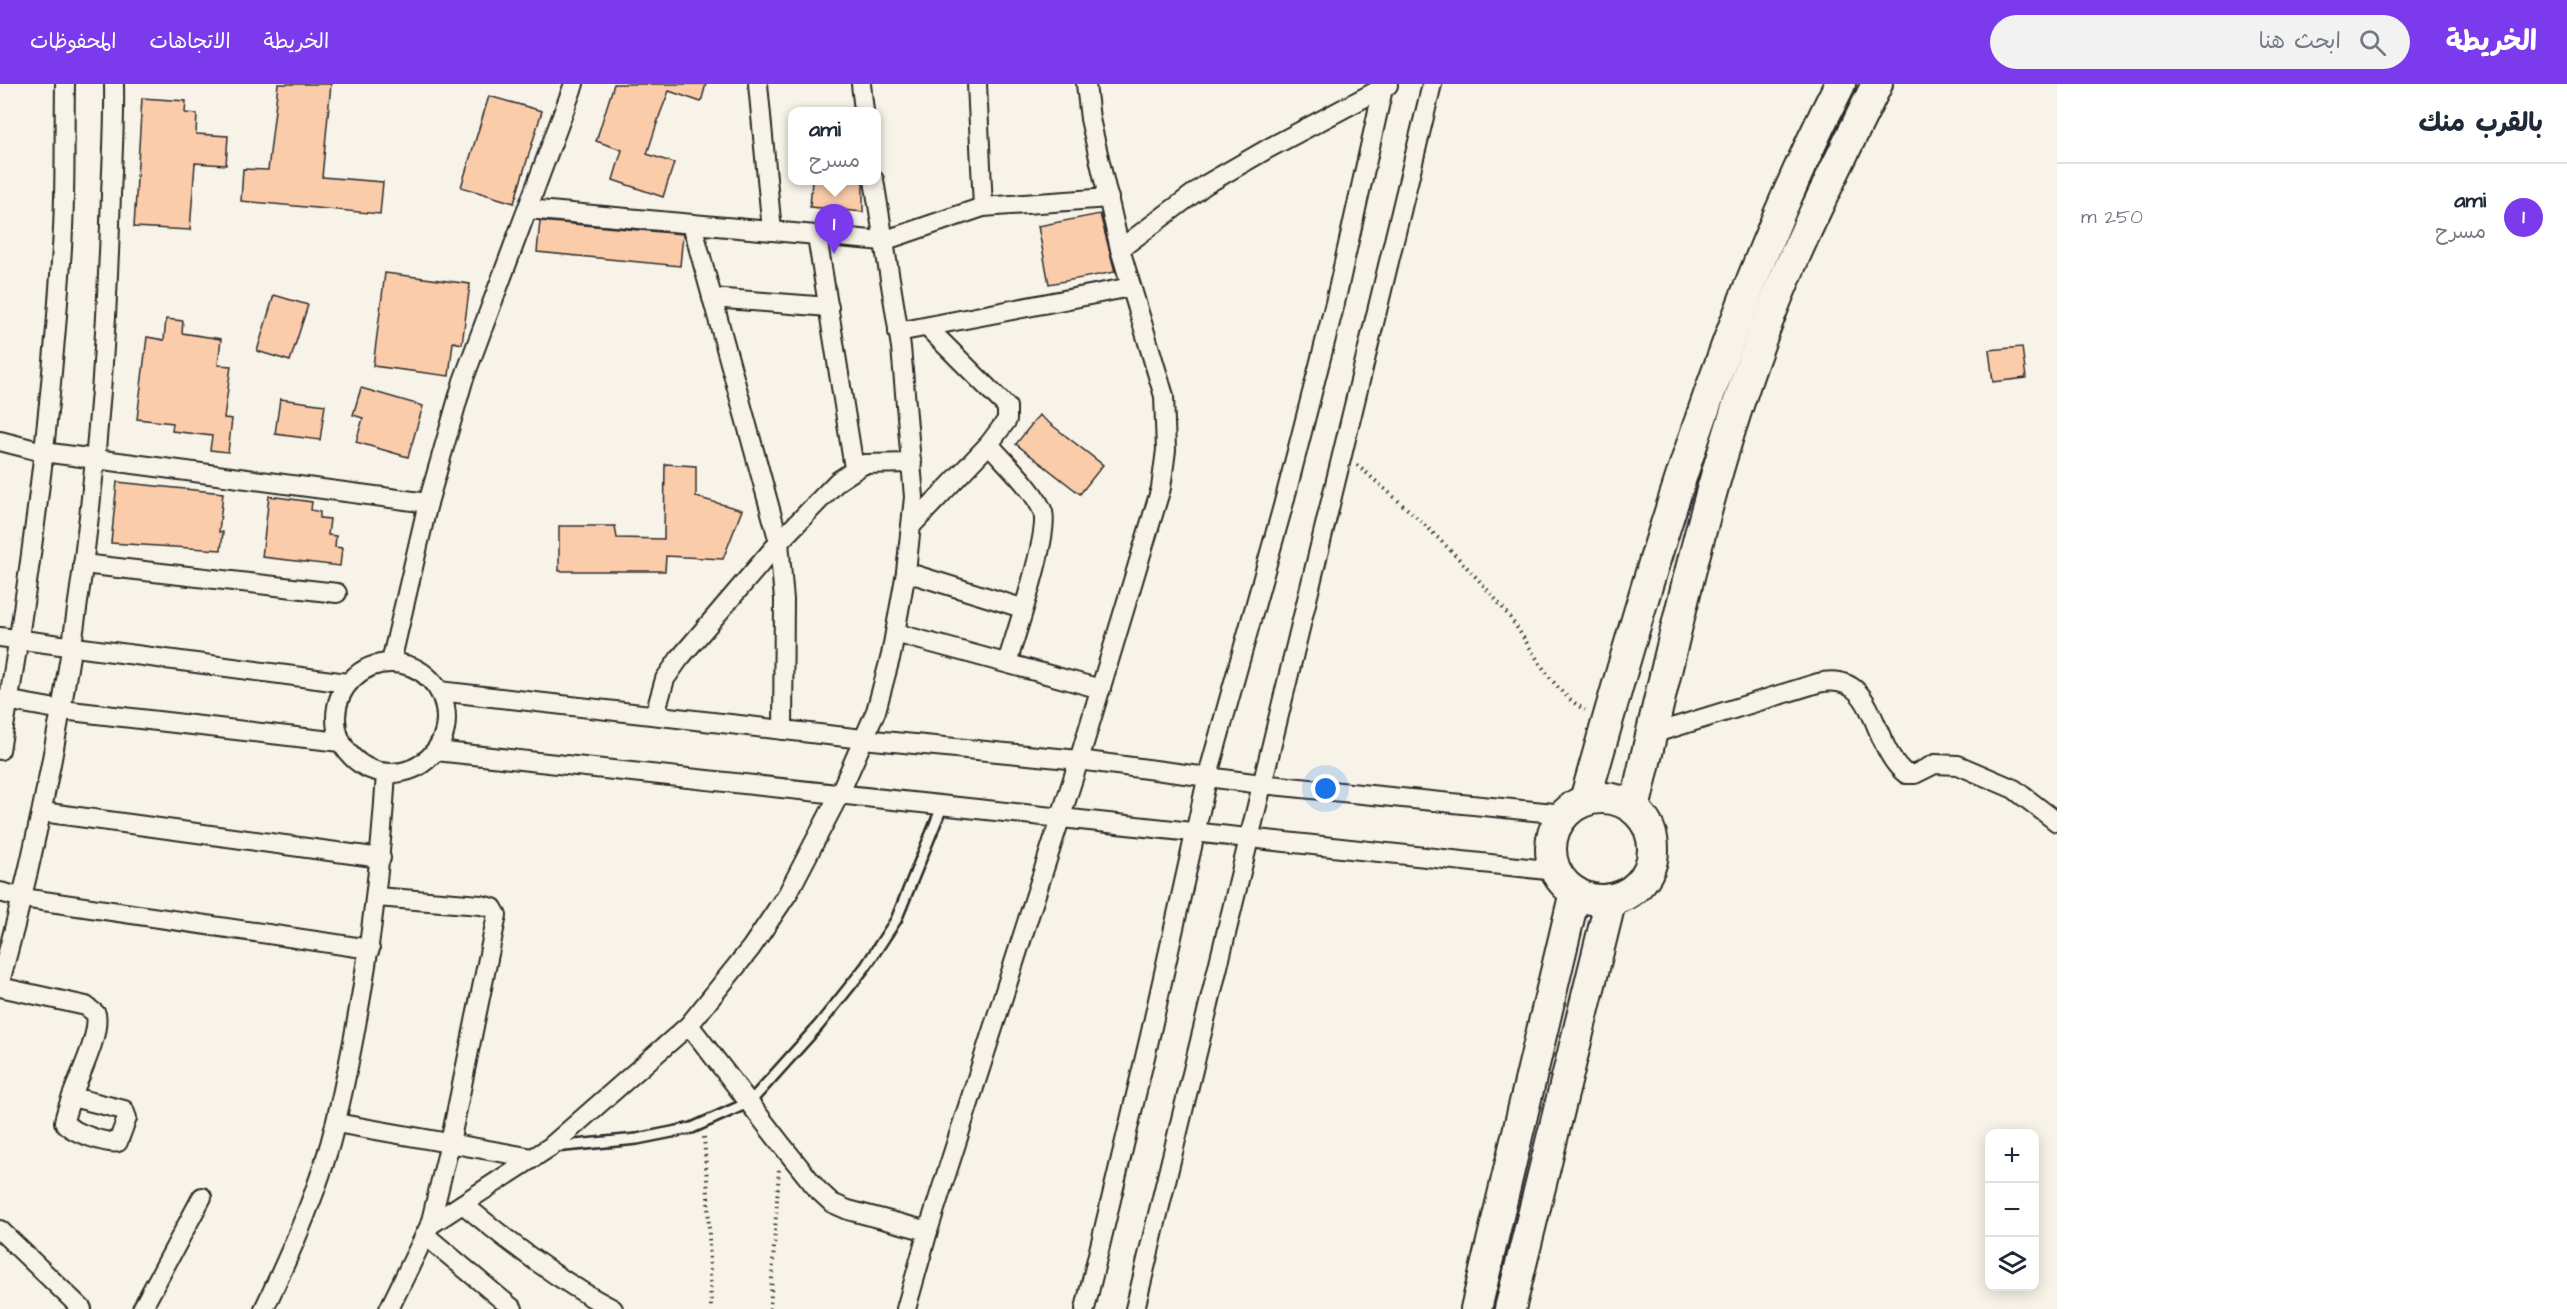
<!DOCTYPE html>
<html lang="ar">
<meta charset="utf-8">
<style>
:root{--surface:#fff;--page:#f2f2f3;--text:#1f2937;--muted:#747a83;--line:#e0e1e3;--accent:#7c3aed}
body{margin:0;font-family:"Architects Daughter","Playpen Sans Arabic",sans-serif;background:var(--page);color:var(--text);direction:rtl}
.controls{position:absolute;right:18px;bottom:18px;display:grid;overflow:hidden;border-radius:12px;box-shadow:0 3px 15px #0003}
.controls button{width:54px;height:54px;display:grid;place-items:center;padding:0;border:0;border-bottom:2px solid var(--line);background:var(--surface);color:var(--text);font:30px sans-serif}
.you{position:absolute;left:1326px;top:705px;width:21px;height:21px;margin:-15px;border:4px solid #fff;border-radius:50%;background:#1a73e8;box-shadow:0 0 0 9px #1a73e833}
.badge{display:grid;place-items:center;width:39px;height:39px;border-radius:50%;background:var(--accent);color:#fff;font-size:20px;font-weight:700}
.pin{position:absolute;translate:-50% -50px;filter:drop-shadow(0 2px 3px #0008)}
.pin::after{content:'';position:absolute;top:32px;width:21px;height:18px;background:inherit;clip-path:polygon(0 0,100% 0,50% 100%)}
.popup{position:absolute;left:788px;top:23px;width:93px;height:78px;box-sizing:border-box;display:grid;place-content:center;border-radius:12px;background:var(--surface);filter:drop-shadow(0 2px 4px #0005);font-size:20px;white-space:nowrap;color:var(--muted)}
.popup b{font-size:22px;color:var(--text)}
.popup::after{content:'';position:absolute;left:50%;top:100%;margin-left:-12px;border:12px solid transparent;border-top-color:var(--surface)}
.list{margin:0;padding:0;list-style:none}
h2{display:flex;justify-content:space-between;align-items:center;height:78px;margin:0;padding:0 24px;font-size:26px}
h2 small{font-size:20px;font-weight:400;color:var(--muted)}
.list li{display:grid;grid-template-columns:39px 1fr auto;gap:18px;align-items:center;box-sizing:border-box;height:108px;padding:0 24px;border-top:2px solid var(--line)}
.list b{display:block;font-size:22px;white-space:nowrap}
.list p{margin:0;font-size:20px;white-space:nowrap;color:var(--muted)}
.list em{font-size:20px;font-style:normal;color:var(--muted)}
.icon{flex:none;width:33px;height:33px;fill:none;stroke:currentColor;stroke-width:2;stroke-linecap:round;stroke-linejoin:round}
.map{position:relative;flex:none;width:2057px;height:1225px;overflow:hidden;direction:ltr}
header{display:flex;align-items:center;gap:36px;box-sizing:border-box;height:84px;padding:0 30px;background:var(--accent);color:#fff}
header strong{font-size:28px}
nav{display:flex;gap:33px;margin-inline-start:auto;font-size:21px}
.search{width:420px;height:54px;background:var(--page);display:flex;align-items:center;gap:15px;box-sizing:border-box;padding:0 21px;border-radius:33px;color:var(--muted);font-size:22px}
main{display:flex}
aside{flex:1;background:var(--surface)}
.map>svg:first-child{display:block}
</style>
<header>
<strong>الخريطة</strong>
<div class="search"><svg class="icon" aria-label="search" viewBox="0 0 24 24"><circle cx="10" cy="10" r="6"/><path d="M15 15l6 6"/></svg>ابحث هنا</div>
<nav><a>الخريطة</a><a>الاتجاهات</a><a>المحفوظات</a></nav>
</header>
<main>
<aside>
<h2>بالقرب منك<small></small></h2>
<ul class="list">
<li><span class="badge">1</span><div><b>ami</b><p>مسرح</p></div><em>250 m</em></li>
</ul>
</aside>
<div class="map">
<svg width="2057" height="1225" viewBox="0 0 2057 1225">
<rect width="100%" height="100%" fill="#f7f3e8"/>
<filter id="ink" filterUnits="userSpaceOnUse"><feTurbulence type="fractalNoise" baseFrequency=".0167" numOctaves="2"/><feDisplacementMap in="SourceGraphic" scale="12" xChannelSelector="R" yChannelSelector="G"/><feConvolveMatrix kernelMatrix="1 2 1 2 8 2 1 2 1" color-interpolation-filters="sRGB"/></filter>
<g filter="url(#ink)">
<g fill="#fbccaa" stroke="#2b2b2b" stroke-width="1.5">
<polygon points="278,0 331,0 322,93 383,98 380,130 241,117 243,85 268,86"/>
<polygon points="614,0 706,0 701,18 669,7 660,30 647,70 674,79 663,113 613,96 622,66 596,57"/>
<polygon points="489,12 542,27 514,119 461,103"/>
<polygon points="142,14 186,17 185,29 197,30 196,50 228,52 226,81 195,79 190,146 134,143"/>
<polygon points="812,96 863,96 863,128 810,123"/>
<polygon points="1100,130 1115,188 1049,200 1038,142"/>
<polygon points="540,137 683,150 680,182 537,168"/>
<polygon points="385,189 470,200 462,260 453,258 449,292 373,282"/>
<polygon points="274,211 308,221 290,277 257,267"/>
<polygon points="166,235 183,237 182,249 221,255 218,281 231,282 224,334 232,335 228,368 210,366 212,352 172,347 173,339 137,335 147,253 164,256"/>
<polygon points="2022,263 2026,294 1993,298 1989,266"/>
<polygon points="361,304 423,322 408,373 356,358 363,334 353,331"/>
<polygon points="280,315 325,321 320,356 275,350"/>
<polygon points="1039,331 1103,381 1080,410 1016,360"/>
<polygon points="665,380 696,382 696,413 742,426 723,475 666,472 665,487 559,487 559,442 615,442 617,454 664,455"/>
<polygon points="117,398 223,409 219,448 223,448 221,466 111,459"/>
<polygon points="269,412 312,418 311,426 320,428 320,434 330,435 328,451 336,452 335,463 342,464 340,482 262,473"/>
</g>
<g fill="none" stroke-linecap="round" stroke-linejoin="round">
<g stroke="#2b2b2b" stroke-width="14">
<polyline id="service" points="554,1063 637,1055 692,1044 750,1018 819,941 866,882 896,836 942,723"/>
</g>
<g stroke="#2b2b2b" stroke-width="22">
<g id="minor">
<polyline points="758,0 772,147"/>
<polyline points="861,0 864,27"/>
<polyline points="977,0 983,123"/>
<polyline points="527,125 883,157 983,123 1109,114"/>
<polyline points="692,140 779,458 784,516 783,646"/>
<polyline points="817,152 854,384"/>
<polyline points="1120,165 1205,101 1269,64 1388,1"/>
<polyline points="712,214 829,223"/>
<polyline points="927,243 1007,323 1007,336 989,360"/>
<polyline points="898,248 1131,203"/>
<polyline points="0,357 43,368 428,419"/>
<path d="M912 441 989 360C1004 378 1035 406 1043 428 1050 450 1015 552 1007 579"/>
<polyline points="83,480 337,509"/>
<polyline points="906,488 1022,524"/>
<polyline points="895,549 1101,605"/>
<polyline points="0,553 347,599"/>
<polyline points="391,578 428,419 463,297 574,0"/>
<circle cx="391" cy="634" r="55"/>
<polyline points="439,607 863,655 1079,676 1261,700 1564,730"/>
<polyline points="0,615 62,626 340,658"/>
<polyline points="655,630 665,595 679,575 779,458 838,397 864,380 912,379"/>
<path d="M1652 650 1818 599C1878 585 1869 661 1906 690H1915L1935 680 1958 681 2014 705 2057 738"/>
<path d="M0 666C29 505 50 341 61 178 66 119 64 59 65 0"/>
<polyline points="436,667 1556,787"/>
<polyline points="42,728 381,774"/>
<polyline points="0,808 23,814 370,865"/>
<polyline points="376,813 481,821 493,824 497,831 450,1059 430,1141 389,1225"/>
<path d="M0 898C68 651 102 397 110 141 111 94 115 47 114 0"/>
<path d="M0 903 86 922 96 930C101 957 69 1008 64 1038 68 1047 109 1061 118 1058L127 1034 124 1026 72 1013"/>
<polyline points="689,941 781,1060 817,1105 832,1119 848,1126 928,1147"/>
<polyline points="336,1039 533,1074"/>
<path d="M463 1120C510 1159 559 1197 613 1225"/>
<polyline points="430,1141 550,1063 689,941 751,864 788,809 839,711 876,627 891,571 906,488 914,413 901,263 874,96"/>
<polyline points="0,1146 82,1225"/>
<polyline points="425,1151 513,1225"/>
<polyline points="142,1225 202,1113"/>
<path d="M264 1225C292 1166 321 1101 336 1037 363 923 379 807 386 689"/>
<polyline points="906,1225 928,1147 1079,676 1161,404 1166,366 1164,312 1120,165 1090,35 1086,0"/>
<polyline points="1085,1225 1150,952 1208,691 1283,422 1335,219 1384,0"/>
<polyline points="1135,1225 1432,0"/>
</g>
</g>
<g stroke="#2b2b2b" stroke-width="34">
<g id="trunk">
<circle cx="1602" cy="765" r="51"/>
<path d="M1585 716C1654 472 1724 227 1840 0"/>
<path d="M1634 725C1673 559 1708 390 1770 231 1801 152 1840 76 1877 0"/>
<polyline points="1476,1225 1575,808"/>
<polyline points="1510,1225 1611,815"/>
</g>
</g>
<g stroke="#2b2b2b" stroke-width="4" stroke-dasharray="1.5 4.5" stroke-linecap="butt">
<path d="M1357 381C1409 425 1458 470 1502 523 1529 556 1547 604 1585 626"/>
<polyline points="704,1053 708,1110 711,1225"/>
<polyline points="770,1225 779,1085"/>
</g>
<use href="#service" stroke="#f7f3e8" stroke-width="9"/>
<use href="#minor" stroke="#f7f3e8" stroke-width="18"/>
<use href="#trunk" stroke="#f7f3e8" stroke-width="30"/>
</g>
</g>
</svg>
<div class="controls">
<button>+</button>
<button>−</button>
<button><svg class="icon" aria-label="layers" viewBox="0 0 24 24"><path d="M12 4l9 5-9 5-9-5zM3 14l9 5 9-5"/></svg></button>
</div>
<div class="you"></div>
<div class="pin badge" style="left:834px;top:170px">1</div>
<div class="popup"><b>ami</b>مسرح</div>
</div>
</main>
